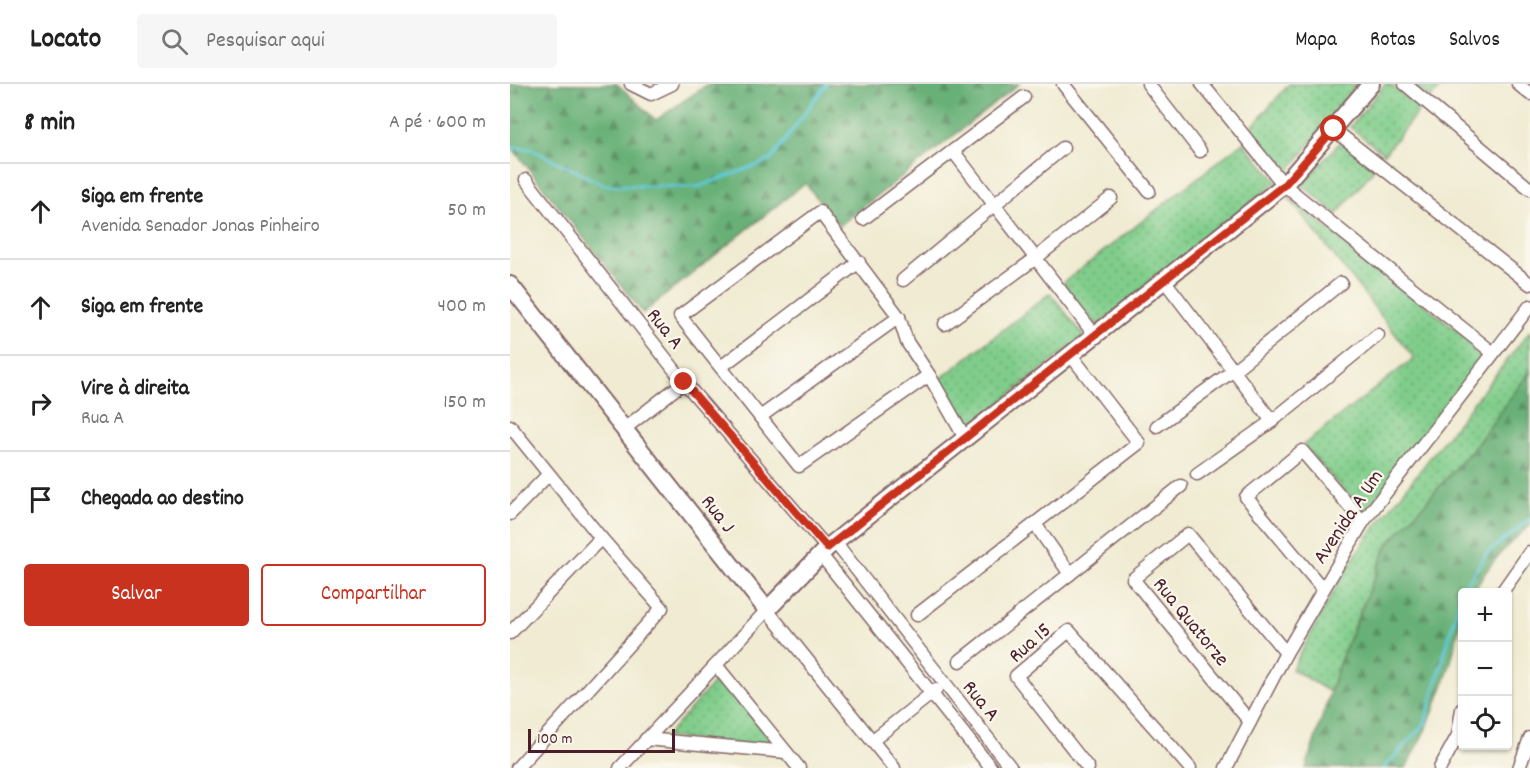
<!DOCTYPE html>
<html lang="pt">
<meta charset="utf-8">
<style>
:root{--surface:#fff;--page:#f6f6f6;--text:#222;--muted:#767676;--line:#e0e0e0;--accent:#c8321e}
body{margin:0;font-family:Dekko,sans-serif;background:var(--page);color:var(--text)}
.controls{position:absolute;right:18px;bottom:18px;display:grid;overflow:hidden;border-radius:6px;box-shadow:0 2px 4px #0004}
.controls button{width:54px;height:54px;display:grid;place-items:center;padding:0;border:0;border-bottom:2px solid var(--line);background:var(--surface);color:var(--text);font:30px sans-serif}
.scale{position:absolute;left:18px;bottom:15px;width:147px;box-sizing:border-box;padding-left:6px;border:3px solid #4a1f2b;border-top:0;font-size:16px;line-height:21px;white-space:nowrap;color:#4a1f2b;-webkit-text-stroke:4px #fbf7ec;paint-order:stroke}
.stop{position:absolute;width:18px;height:18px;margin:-14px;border:4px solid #c8321e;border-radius:50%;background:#fff}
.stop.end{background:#c8321e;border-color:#fff;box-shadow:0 2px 6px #0008}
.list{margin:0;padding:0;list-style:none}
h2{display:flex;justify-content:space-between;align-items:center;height:78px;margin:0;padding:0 24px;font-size:26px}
h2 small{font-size:20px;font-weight:400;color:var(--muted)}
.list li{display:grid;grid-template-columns:39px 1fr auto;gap:18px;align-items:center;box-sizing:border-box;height:96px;padding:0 24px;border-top:2px solid var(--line)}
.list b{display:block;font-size:22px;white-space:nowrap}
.list p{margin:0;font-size:20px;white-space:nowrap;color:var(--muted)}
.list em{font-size:20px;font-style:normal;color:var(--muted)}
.actions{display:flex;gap:12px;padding:18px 24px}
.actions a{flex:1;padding:14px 0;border:2px solid var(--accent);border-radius:6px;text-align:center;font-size:21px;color:var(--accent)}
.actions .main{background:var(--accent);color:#fff}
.icon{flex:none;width:33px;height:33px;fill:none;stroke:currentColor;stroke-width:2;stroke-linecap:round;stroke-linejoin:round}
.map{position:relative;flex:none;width:1020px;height:684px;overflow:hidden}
header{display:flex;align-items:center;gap:36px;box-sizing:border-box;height:84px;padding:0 30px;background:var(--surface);border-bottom:2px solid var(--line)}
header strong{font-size:28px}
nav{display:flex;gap:33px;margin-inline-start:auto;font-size:21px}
.search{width:420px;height:54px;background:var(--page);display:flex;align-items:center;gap:15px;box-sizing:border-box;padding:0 21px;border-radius:6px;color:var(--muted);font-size:22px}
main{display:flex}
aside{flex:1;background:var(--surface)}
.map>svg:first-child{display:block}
</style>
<header>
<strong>Locato</strong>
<div class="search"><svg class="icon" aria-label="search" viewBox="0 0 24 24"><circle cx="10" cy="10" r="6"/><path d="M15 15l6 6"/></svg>Pesquisar aqui</div>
<nav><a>Mapa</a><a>Rotas</a><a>Salvos</a></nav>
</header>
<main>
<aside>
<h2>8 min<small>A pé · 600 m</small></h2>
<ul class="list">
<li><svg class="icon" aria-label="ahead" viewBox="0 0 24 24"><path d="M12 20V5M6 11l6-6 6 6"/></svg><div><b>Siga em frente</b><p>Avenida Senador Jonas Pinheiro</p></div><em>50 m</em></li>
<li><svg class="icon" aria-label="ahead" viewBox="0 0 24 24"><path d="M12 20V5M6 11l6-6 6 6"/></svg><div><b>Siga em frente</b></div><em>400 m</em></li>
<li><svg class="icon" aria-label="right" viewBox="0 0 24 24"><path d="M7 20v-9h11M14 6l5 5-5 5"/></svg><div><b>Vire à direita</b><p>Rua A</p></div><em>150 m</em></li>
<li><svg class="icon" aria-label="arrive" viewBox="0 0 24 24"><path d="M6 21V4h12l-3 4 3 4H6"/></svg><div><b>Chegada ao destino</b></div></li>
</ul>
<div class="actions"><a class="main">Salvar</a><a>Compartilhar</a></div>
</aside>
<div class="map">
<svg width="1020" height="684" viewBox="0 0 1020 684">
<defs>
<pattern id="grass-dots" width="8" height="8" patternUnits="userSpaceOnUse" patternTransform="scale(1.5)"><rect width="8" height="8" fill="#80cd8b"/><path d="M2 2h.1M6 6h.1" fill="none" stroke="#6ba672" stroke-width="1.8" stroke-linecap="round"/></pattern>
<pattern id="forest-firs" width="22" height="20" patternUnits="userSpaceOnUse" patternTransform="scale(1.5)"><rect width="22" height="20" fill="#68b077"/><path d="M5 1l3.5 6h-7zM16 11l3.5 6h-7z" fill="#588f62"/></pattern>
</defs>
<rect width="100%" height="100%" fill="#fbf7ec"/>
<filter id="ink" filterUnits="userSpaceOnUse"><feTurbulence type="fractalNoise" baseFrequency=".0167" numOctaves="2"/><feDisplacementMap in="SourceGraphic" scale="12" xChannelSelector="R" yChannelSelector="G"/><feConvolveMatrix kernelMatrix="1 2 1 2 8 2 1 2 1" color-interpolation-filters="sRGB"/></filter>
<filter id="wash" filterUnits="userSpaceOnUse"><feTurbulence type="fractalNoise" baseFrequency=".008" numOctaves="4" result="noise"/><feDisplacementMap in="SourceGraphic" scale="24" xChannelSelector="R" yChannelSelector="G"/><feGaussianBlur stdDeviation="1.35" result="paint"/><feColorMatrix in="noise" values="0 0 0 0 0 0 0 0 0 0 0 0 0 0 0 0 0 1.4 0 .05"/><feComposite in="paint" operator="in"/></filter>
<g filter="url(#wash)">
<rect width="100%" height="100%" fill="#f0ebd2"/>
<g fill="url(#grass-dots)" stroke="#65765b" stroke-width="1.5">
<polygon points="779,0 847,0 778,88 741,44"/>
<polygon points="875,0 880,0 910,25 874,70 840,43"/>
<polygon points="903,0 933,0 920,15"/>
<polygon points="831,57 864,85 827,130 792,101"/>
<polygon points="733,58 767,98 587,242 553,199"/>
<polygon points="778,113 976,269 854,430 793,361 904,274"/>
<polygon points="540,209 574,252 461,342 429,296"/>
<polygon points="1020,247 1020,288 968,359 877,462 829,580 820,608 782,585 829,498 856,455"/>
<polygon points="210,592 269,664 155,653"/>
</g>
<g fill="url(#forest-firs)" stroke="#596851" stroke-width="1.5">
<polygon points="0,0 107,0 146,36 198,0 509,0 329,142 295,99 133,229 0,61"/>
<path d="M1020 287V442C996 460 978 482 963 508H952C952 565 923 635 896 684H796L829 580 877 462 968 359Z"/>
</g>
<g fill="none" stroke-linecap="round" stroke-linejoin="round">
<g stroke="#5fc9d8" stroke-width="3">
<polyline points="0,64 21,65 94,101 188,103 261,76 316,0"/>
<polyline points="874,684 915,639 953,505 976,470 1020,435"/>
</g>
</g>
</g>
<g filter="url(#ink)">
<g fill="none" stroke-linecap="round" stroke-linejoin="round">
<g stroke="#846665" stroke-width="15">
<g id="minor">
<polyline points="121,0 141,10 162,0"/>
<polyline points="553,0 639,107"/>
<polyline points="638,0 690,67"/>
<polyline points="692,0 774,101 982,268"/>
<polyline points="895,0 1020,105"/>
<polyline points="1008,0 1020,10"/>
<polyline points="823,45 1020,200"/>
<polyline points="443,67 584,250"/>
<polyline points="16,96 174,298 317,464"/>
<polyline points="353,135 514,13"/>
<polyline points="393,196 553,64"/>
<polyline points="654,196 762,337"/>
<polyline points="435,240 526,174 601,114"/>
<polyline points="211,283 349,178"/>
<polyline points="419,291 289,382 170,232 310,128 389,233 397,258 419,291 455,354"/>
<polyline points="250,333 389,233"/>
<polyline points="0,342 91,454 152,524 7,684"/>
<polyline points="647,342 724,286 831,199"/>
<polyline points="114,345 174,298"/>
<polyline points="687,390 762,337 868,251"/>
<polyline points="0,430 38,391"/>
<polyline points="525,440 560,490"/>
<polyline points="325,458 501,684"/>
<polyline points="311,471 481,684"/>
<polyline points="812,504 736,413 792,367 853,438"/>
<polyline points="992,508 1020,468"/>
<polyline points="407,531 629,359 560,270"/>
<polyline points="0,549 91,454"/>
<polyline points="450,577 671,402"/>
<polyline points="206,581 289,684"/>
<polyline points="740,638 623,495 678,450 776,569"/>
<polyline points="136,655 276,668"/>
<polyline points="363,656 426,606"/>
<polyline points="110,684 257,526 384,684"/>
<polyline points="578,684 506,592 559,547 680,684"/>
<polyline points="716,684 776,569 853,438 1020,222"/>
<polyline points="930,684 948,651 952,625"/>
<polyline points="1009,684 1020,654"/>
</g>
</g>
<g stroke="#846665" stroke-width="20">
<polyline id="major" points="0,201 257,526 317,464 774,101 861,0"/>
</g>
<use href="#minor" stroke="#fff" stroke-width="12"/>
<use href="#major" stroke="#fff" stroke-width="16"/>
</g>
</g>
<g fill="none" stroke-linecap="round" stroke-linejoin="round" filter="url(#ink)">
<polyline stroke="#c8321e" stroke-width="8" points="174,298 317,464 774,101 824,45"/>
</g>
<g text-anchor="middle" stroke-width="4.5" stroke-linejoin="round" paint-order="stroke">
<g font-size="21" fill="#4a1f2b" stroke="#fbf7ec">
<text transform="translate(156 244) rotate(52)" y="7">Rua A</text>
<text transform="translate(209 429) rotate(52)" y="7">Rua J</text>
<text transform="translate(837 432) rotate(-56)" y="7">Avenida A Um</text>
<text transform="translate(682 537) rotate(51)" y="7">Rua Quatorze</text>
<text transform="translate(519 558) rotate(-42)" y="7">Rua 15</text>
<text transform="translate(472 616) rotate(51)" y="7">Rua A</text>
</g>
</g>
</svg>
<div class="controls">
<button>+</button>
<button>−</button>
<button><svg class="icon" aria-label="locate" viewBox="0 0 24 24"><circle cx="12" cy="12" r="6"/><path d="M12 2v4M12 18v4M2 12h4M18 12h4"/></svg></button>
</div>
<div class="scale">100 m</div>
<div class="stop" style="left:824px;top:45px"></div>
<div class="stop end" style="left:174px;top:298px"></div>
</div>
</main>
